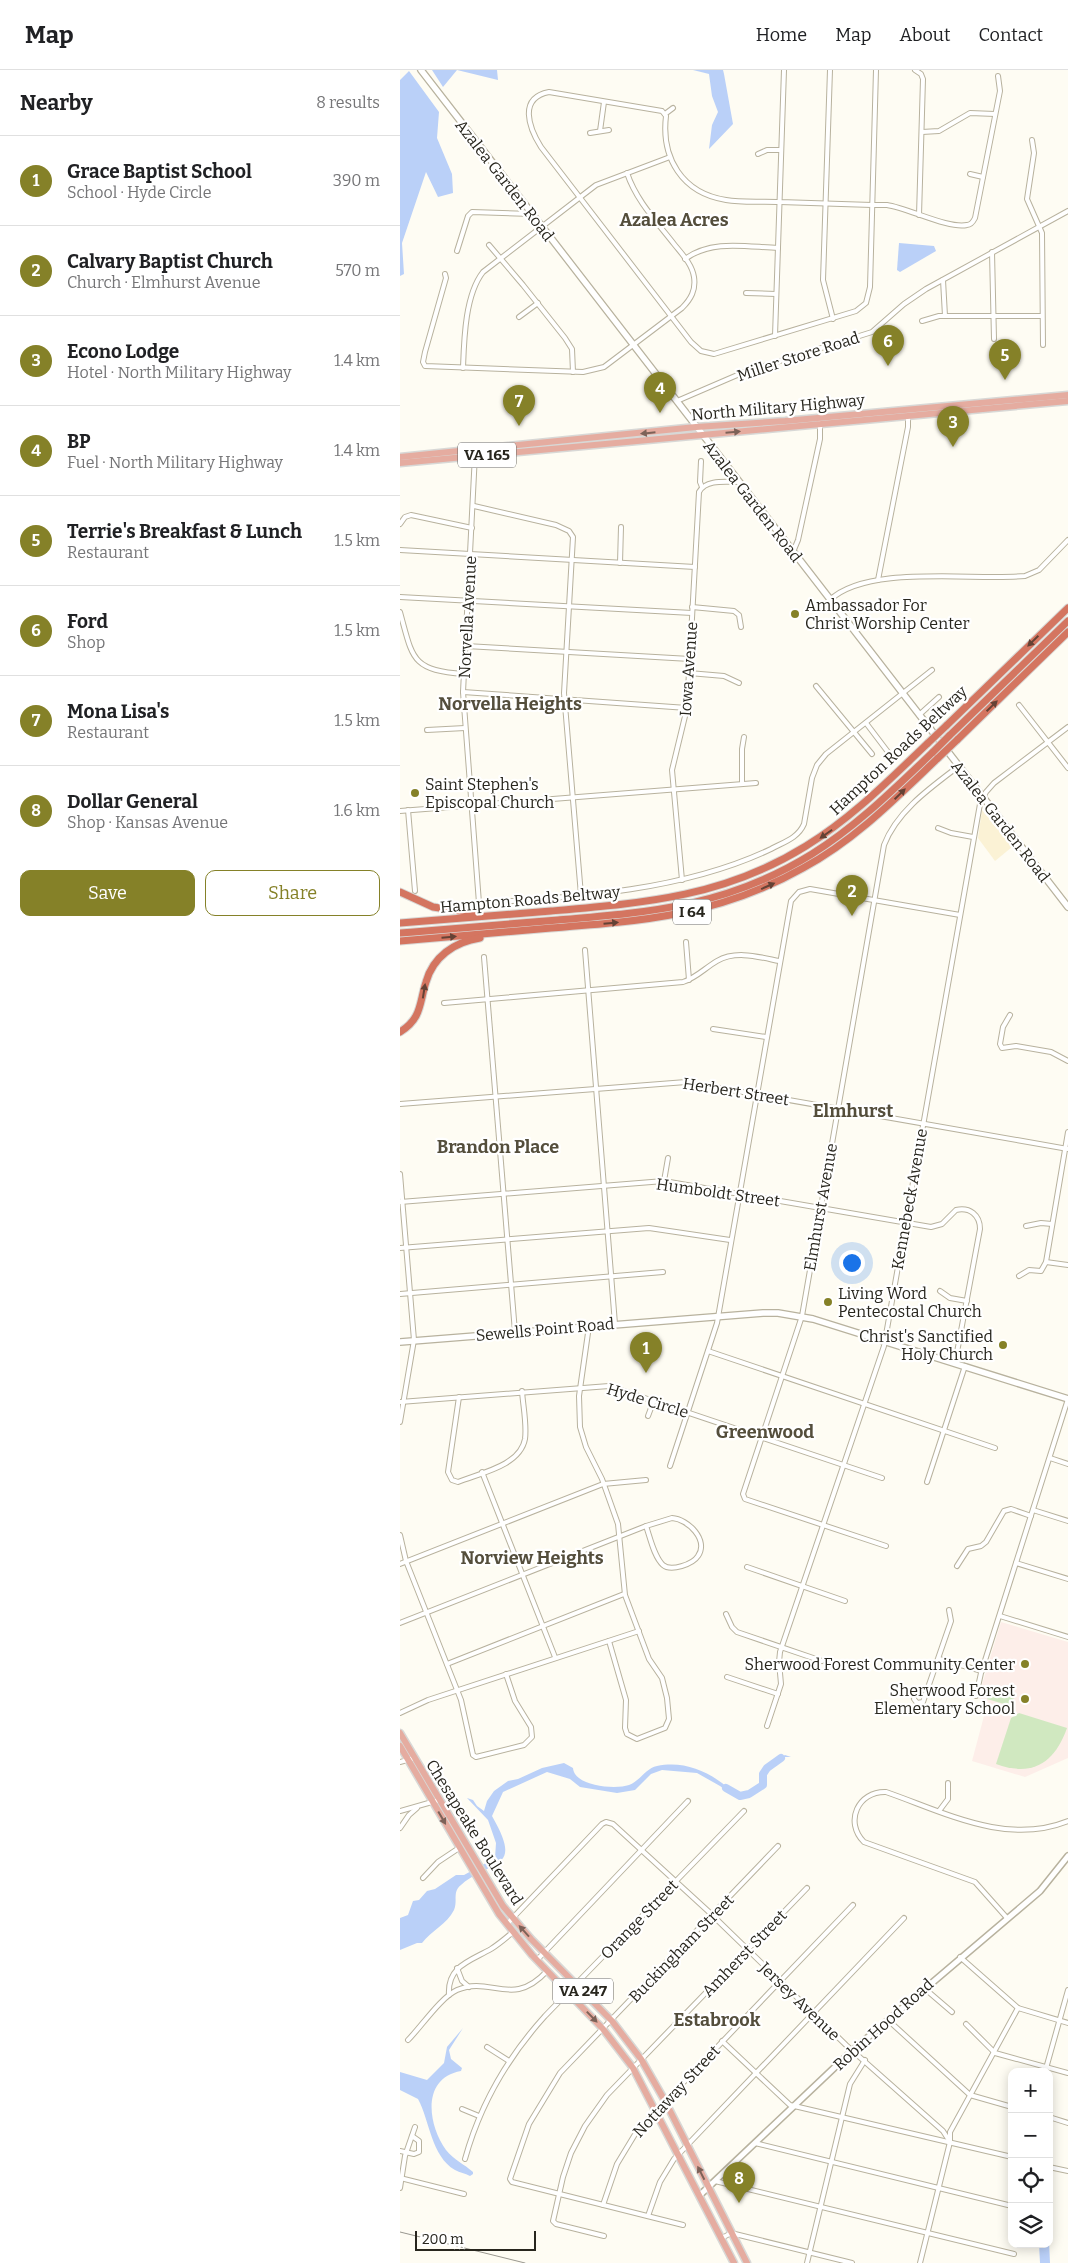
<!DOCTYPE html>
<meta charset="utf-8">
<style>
:root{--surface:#fff;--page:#f6f6f6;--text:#202124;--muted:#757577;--line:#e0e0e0;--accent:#858128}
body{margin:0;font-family:Bitter,serif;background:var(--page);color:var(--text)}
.controls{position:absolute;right:15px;bottom:15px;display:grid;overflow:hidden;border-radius:10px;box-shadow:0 2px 12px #0003}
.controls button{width:45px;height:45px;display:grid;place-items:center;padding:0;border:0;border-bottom:1px solid var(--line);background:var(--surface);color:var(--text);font:25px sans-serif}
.scale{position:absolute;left:15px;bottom:12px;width:121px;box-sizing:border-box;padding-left:5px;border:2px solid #28261e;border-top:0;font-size:14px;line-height:18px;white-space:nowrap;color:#28261e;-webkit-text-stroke:4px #fff;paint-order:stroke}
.you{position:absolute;left:451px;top:1192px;width:18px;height:18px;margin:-12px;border:4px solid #fff;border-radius:50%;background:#1a73e8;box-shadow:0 0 0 8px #1a73e833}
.badge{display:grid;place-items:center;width:32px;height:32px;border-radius:50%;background:var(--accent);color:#fff;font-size:16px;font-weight:700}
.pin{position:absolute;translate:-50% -41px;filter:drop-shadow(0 1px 2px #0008)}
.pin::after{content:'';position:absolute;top:26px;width:18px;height:15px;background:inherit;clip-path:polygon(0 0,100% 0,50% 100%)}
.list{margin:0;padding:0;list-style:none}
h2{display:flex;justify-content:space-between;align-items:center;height:65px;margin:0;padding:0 20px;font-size:21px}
h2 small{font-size:16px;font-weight:400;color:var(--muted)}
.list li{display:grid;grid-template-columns:32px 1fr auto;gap:15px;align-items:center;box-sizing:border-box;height:90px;padding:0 20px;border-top:1px solid var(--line)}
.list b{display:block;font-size:19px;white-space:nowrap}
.list p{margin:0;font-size:16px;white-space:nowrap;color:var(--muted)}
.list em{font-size:16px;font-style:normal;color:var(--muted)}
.actions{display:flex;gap:10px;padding:15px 20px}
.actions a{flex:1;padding:11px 0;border:1px solid var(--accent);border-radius:10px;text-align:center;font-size:18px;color:var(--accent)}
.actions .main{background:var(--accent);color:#fff}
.icon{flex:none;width:28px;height:28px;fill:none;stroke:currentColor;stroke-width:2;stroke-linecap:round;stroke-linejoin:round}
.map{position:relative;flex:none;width:668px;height:2193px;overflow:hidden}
header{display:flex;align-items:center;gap:30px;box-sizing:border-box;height:70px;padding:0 25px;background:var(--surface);border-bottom:1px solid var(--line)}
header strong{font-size:24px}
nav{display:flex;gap:28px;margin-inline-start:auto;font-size:18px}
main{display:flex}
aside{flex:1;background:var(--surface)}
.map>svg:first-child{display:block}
</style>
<header>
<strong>Map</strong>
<nav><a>Home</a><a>Map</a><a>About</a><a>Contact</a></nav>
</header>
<main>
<aside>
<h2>Nearby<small>8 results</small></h2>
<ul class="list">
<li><span class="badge">1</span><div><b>Grace Baptist School</b><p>School · Hyde Circle</p></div><em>390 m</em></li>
<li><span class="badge">2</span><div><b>Calvary Baptist Church</b><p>Church · Elmhurst Avenue</p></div><em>570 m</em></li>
<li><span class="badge">3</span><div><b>Econo Lodge</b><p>Hotel · North Military Highway</p></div><em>1.4 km</em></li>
<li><span class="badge">4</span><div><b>BP</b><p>Fuel · North Military Highway</p></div><em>1.4 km</em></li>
<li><span class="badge">5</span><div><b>Terrie's Breakfast &amp; Lunch</b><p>Restaurant</p></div><em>1.5 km</em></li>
<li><span class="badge">6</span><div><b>Ford</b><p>Shop</p></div><em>1.5 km</em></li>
<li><span class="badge">7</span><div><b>Mona Lisa's</b><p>Restaurant</p></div><em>1.5 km</em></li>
<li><span class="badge">8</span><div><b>Dollar General</b><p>Shop · Kansas Avenue</p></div><em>1.6 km</em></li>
</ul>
<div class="actions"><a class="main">Save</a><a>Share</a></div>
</aside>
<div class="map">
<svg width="668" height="2193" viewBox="0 0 668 2193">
<rect width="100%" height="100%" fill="#fefcf3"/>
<polygon fill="#fbf2d5" points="582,740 612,777 595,791 578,768"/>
<polygon fill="#fdeee9" points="601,1552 668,1572 668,1688 625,1707 572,1691 588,1631 578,1628"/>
<g fill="#d0e8c0">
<polygon points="590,1617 615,1624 611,1636 587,1629"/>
<path d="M619 1643 667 1658C654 1694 632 1707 596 1694L611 1648Z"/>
</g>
<g fill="#bad0f8">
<polygon points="32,0 97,0 98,10 57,0 43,17"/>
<polygon points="293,0 323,0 324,4 333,54 309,79 312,55 318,42 312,26 309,4"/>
<polygon points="9,1 39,42 37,68 52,104 53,123 38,127 26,102 2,173 4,204 0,206 0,10"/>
<polygon points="499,173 534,176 536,181 500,202 497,200"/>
<path d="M385 1685 391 1687H383L366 1701 367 1711 365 1713 346 1727 338 1729 320 1716 297 1703 262 1700 251 1704 235 1720 217 1723 180 1717 170 1709 147 1702 103 1722 92 1746C124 1802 92 1788 61 1815 52 1822 58 1831 54 1840 47 1854 31 1861 22 1873H17L0 1880V1848L8 1845 13 1831 19 1830 27 1821 35 1819 56 1805H64L95 1788 96 1773 88 1750 67 1728 73 1730 77 1736 84 1741 87 1731 94 1721 108 1711 118 1709 142 1698 164 1693 173 1698C174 1716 215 1720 229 1715 240 1711 246 1698 257 1696 281 1691 303 1699 322 1713 330 1719 334 1724 344 1726L365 1712 366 1709 363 1702 366 1696Z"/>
<path d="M63 1958 49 1980 51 1989 62 1998 61 2001C22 2008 27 2053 46 2080 54 2090 64 2094 73 2102V2104L70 2106C65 2103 60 2103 55 2100 31 2086 30 2051 18 2029L0 2020V2002L27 2010 44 1993 47 1977Z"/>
<polygon points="649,2171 650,2193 640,2193 639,2174 649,2174"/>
</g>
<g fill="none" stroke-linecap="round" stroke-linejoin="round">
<polyline stroke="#bad0f8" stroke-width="8" points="326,1718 340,1726 349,1724 363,1715 363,1704 367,1698 381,1688"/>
<g stroke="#b8b29e" stroke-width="6">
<g id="minor">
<polyline points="430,0 423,210 433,249"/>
<path d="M476 0 470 217 466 233 456 241 314 284 301 281 291 272 141 77C129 58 118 28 149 22L262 41 266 46C261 88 282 123 326 130 343 133 362 131 380 132 411 133 441 134 472 135H487C508 138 548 159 567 155 571 155 573 152 575 148L600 21 598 6"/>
<polyline points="515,0 521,4 523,9 519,145"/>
<polyline points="265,44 273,38"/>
<polyline points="200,61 204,32"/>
<polyline points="522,62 539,61 570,43 595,44"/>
<polyline points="190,63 209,60"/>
<polyline points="632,70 634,83 627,129 642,163 643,275"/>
<polyline points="358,84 367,80 381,80"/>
<polyline points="570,104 583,107"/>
<polyline points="89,175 123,215 165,268 172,279 173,302"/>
<polyline points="57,181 68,146 72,142 131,144"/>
<polyline points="592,182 594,269"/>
<path d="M285 189C312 169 347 177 378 178"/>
<path d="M45 204 46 208 25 282 23 292 25 296 183 302 204 297 282 238C291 229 296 220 294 207 292 194 282 184 274 174 256 151 236 130 227 103"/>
<polyline points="543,210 545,246"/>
<polyline points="346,223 376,224"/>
<polyline points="119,247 138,233"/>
<polyline points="522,251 539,246 642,246"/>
<polyline points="375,266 384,0"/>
<path d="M63 298C64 270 65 225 83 202L196 115 270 87"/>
<polyline points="277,331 342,303 472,262 504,234 526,219 668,141"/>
<polyline points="75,384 63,622 79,833"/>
<polyline points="301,391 300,412 302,417"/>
<polyline points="74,436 156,455 169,461 173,467 164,623 181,825"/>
<polyline points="0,454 5,447 11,445 72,458"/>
<polyline points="0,480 295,497"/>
<polyline points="393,482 398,470 420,369 420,353"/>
<polyline points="220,493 221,457"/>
<polyline points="478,510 508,357 508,345"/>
<polyline points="0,527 292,543"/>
<path d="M430 530C468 494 574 511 625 506L639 500 668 470"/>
<polyline points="292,537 334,541 339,545 341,557"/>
<path d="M0 542C13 589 11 600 64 604"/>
<polyline points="66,576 290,589"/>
<polyline points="289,603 324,606 339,613"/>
<polyline points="416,616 472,684"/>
<polyline points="63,622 287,638"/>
<polyline points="619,635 668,698"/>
<polyline points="519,645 539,627"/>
<polyline points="466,653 488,682"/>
<polyline points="27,660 65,658"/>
<polyline points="342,714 342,679 344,667"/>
<polyline points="8,740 15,821"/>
<polyline points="0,741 356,713"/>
<polyline points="538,758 551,763 573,767"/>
<path d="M282 810 272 700 287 638 299 422C306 409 326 412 339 412"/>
<path d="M51 835C156 828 275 825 371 779 384 772 398 768 404 754L412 708 417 695 426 684 532 600"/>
<polyline points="286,872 289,910"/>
<polyline points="185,880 215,1254"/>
<polyline points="84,887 115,1262"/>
<path d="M44 933 283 912C296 908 305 898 317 891 336 880 359 887 379 891"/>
<polyline points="610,945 603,957 600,974 602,978 616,976 651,982 668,991"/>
<polyline points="313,959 366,967"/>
<polyline points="0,1034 286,1012 668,1079"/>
<polyline points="0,1104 14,1270 0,1352"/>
<polyline points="264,1111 268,1088"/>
<path d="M0 1132 264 1111 531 1157 542 1154 556 1140C570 1137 580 1145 580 1159L555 1293"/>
<polyline points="626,1156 641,1153 652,1154"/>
<polyline points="0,1178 249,1158 330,1170"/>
<polyline points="646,1192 668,1195"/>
<polyline points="619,1206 629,1200 641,1201 646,1192 668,1062"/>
<polyline points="540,1221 550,1228 567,1231"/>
<polyline points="0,1224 263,1202"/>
<polyline points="189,1256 179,1326 180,1357 186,1377 202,1409 218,1454 225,1525 249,1589 262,1608 267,1628 269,1649 265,1658 237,1669 227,1664 225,1658 226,1630 209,1571"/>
<polyline points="308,1281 595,1378"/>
<path d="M59 1327 48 1402 52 1410 58 1412C80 1403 120 1396 125 1369 127 1354 123 1336 122 1321"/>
<polyline points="0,1332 209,1316 482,1408"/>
<polyline points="248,1346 254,1330"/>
<polyline points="650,1388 668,1394"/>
<polyline points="270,1396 317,1253 391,831 399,822 410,819 560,845"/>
<polyline points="82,1402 155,1587"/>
<polyline points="527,1412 565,1296"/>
<polyline points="633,1440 668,1451"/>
<path d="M272 1448C288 1449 309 1470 298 1486 293 1494 271 1502 263 1495 254 1487 250 1467 246 1456Z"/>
<polyline points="0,1465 6,1491 61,1630 73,1685 76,1687 124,1675 132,1667 131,1657 115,1631 106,1604"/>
<path d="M486 1476 345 1429 343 1424 402 1246 484 775C497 741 530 718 559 696"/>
<polyline points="616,1493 668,1509"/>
<polyline points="0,1494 203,1414 246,1410"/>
<polyline points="557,1496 568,1479 581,1476 586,1472 604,1441 611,1439 631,1446"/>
<polyline points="347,1497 445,1531"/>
<polyline points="326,1544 332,1557 337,1562 422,1591"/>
<polyline points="600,1546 668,1567"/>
<polyline points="0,1553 246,1456"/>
<polyline points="539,1589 582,1601"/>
<polyline points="47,1594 224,1524"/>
<polyline points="327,1607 378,1624"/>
<polyline points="576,1626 581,1603 668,1329"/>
<polyline points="514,1629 517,1633 523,1632 551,1551 549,1540"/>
<polyline points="0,1643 28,1630 239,1561"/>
<polyline points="367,1656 381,1614 379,1592 380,1582 484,1276 580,734 586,722 594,713 668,657"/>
<polyline points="0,1692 14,1688"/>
<polyline points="0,1741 39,1730"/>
<polyline points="539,1741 548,1729 548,1713"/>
<polyline points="0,1758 9,1745 17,1738"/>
<polyline points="23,1808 38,1792 59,1778"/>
<path d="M607 1848 575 1812 464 1772C444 1752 458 1721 486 1722 544 1742 606 1776 668 1751"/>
<polyline points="107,1854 202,1754 206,1752 213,1754 308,1841 446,1975 543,2061 550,2072"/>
<polyline points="560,1887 618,1938 668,1953"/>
<polyline points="137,1890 288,1731"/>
<polyline points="57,1898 62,1911 69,1917"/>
<polyline points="524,1918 552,1942"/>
<path d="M49 1925C47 1896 70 1891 91 1879 99 1874 106 1868 113 1862"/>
<polyline points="488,1950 570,2025 612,2037"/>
<polyline points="566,1954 595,1983 668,2003"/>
<path d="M8 1970C21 1957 41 1927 57 1920 91 1905 112 1939 147 1901"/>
<polyline points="322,1971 390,2035 612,2087"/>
<polyline points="87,1977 109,1991"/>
<polyline points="645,2002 668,1920"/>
<polyline points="62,2039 79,2046"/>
<polyline points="649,2047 668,2053"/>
<polyline points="355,2073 612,2136"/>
<polyline points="0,2081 14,2084 19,2082 19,2071 12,2066"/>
<path d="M65 2089C80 2035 107 1988 145 1946L344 1741"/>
<polyline points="649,2097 668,2101"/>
<polyline points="0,2108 64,2124"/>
<polyline points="315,2111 614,2184"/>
<polyline points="0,2118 5,2086 15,2057"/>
<polyline points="203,2135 217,2094 237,2061 453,1835"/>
<polyline points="248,2146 260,2112 274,2089 504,1848"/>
<polyline points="283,2155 112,2112 110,2109 129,2054 160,2003 378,1776"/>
<polyline points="204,2166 156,2154 153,2151 163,2107 171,2083 185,2056 207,2025 407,1818"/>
<polyline points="322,2168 331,2163 452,2193"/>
<polyline points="407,2193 450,2014 465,1990"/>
<polyline points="520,2193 550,2072 550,2062 618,1938"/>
</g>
</g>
<g stroke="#b8b29e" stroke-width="8">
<polyline id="tertiary" points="300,2125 453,1980 640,1821 668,1786"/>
</g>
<g stroke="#b8b29e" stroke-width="8">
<g id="secondary">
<polyline points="21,0 668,837"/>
<polyline points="0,1272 363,1243 378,1243 413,1249 668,1329"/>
</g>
</g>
<g stroke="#d8d8d6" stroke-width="9">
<g id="primary">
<polyline points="0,387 296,357 385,351 668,325"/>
<polyline points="0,393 668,331"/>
<polyline points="0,1663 103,1836 131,1869 212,1951 241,1989 265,2031 347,2193"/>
<polyline points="0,1676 99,1844 132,1885 203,1959 233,1998 334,2193"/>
</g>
</g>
<g stroke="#d8d8d6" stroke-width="9">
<g id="motorway">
<polyline points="546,656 668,538"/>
<polyline points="549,666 668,551"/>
<polyline points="557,670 668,562"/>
<polyline points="0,822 33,837 73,843"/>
<path d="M0 853C50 849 101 845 151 841 245 833 324 827 406 776 452 748 489 710 528 673"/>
<path d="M0 863C53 859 106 854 158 850 253 842 328 836 412 784 457 756 494 719 533 682"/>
<path d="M0 871C50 867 101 862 151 858 244 851 320 845 403 798 455 770 496 728 538 688"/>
<path d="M0 962C22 948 19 934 26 912 33 887 54 872 80 868"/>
</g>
</g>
<use href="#minor" stroke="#fff" stroke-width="4"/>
<use href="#tertiary" stroke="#fff" stroke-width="5"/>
<use href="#secondary" stroke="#fff" stroke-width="5.5"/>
<use href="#primary" stroke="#e5aca0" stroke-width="6"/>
<use href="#motorway" stroke="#d47560" stroke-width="7"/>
<polyline stroke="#99978f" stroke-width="1" points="0,2162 125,2193"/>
<g stroke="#d8d8d6" stroke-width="9" stroke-linecap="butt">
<g id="motorway-bridge">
<polyline points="528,673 546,656"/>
<polyline points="533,682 549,666"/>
<polyline points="538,688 557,670"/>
</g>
</g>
<use href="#motorway-bridge" stroke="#d47560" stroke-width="7"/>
</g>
<defs><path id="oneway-solid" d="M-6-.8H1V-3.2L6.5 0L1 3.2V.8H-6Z" transform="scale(1.25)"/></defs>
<g fill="#7d6258">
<use href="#oneway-solid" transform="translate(333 362) rotate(-5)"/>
<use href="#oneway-solid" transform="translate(248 363) rotate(174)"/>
<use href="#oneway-solid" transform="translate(42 1748) rotate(60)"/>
<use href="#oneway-solid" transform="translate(124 1861) rotate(-132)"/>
<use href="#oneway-solid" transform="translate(192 1947) rotate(46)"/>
<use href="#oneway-solid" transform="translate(301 2103) rotate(-117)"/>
</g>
<g fill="#644235">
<use href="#oneway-solid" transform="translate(633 571) rotate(136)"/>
<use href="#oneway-solid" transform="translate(592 636) rotate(-44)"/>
<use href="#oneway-solid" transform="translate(500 724) rotate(-44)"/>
<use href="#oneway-solid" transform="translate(426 764) rotate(145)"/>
<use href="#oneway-solid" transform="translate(368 816) rotate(-24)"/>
<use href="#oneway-solid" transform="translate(211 853) rotate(-5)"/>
<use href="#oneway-solid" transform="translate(49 867) rotate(-5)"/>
<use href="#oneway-solid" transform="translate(24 921) rotate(-81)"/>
</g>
<g fill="#858128" stroke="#fff" stroke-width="2">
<circle cx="395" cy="544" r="5"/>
<circle cx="15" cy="723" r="5"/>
<circle cx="428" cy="1232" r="5"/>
<circle cx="603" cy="1275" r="5"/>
<circle cx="625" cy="1594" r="5"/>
<circle cx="625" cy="1629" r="5"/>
</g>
<g text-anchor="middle" stroke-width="4.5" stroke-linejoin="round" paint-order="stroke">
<g fill="#fff" stroke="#686762" stroke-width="1">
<rect x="58" y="372.5" width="58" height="25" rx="4"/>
<rect x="273" y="829.5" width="38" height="25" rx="4"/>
<rect x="153" y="1908.5" width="60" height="25" rx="4"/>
</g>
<g font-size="15" font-weight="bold" fill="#28261e">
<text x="87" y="390">VA 165</text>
<text x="292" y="847">I 64</text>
<text x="183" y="1926">VA 247</text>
</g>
<g font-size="16" fill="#28261e" stroke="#fff">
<text transform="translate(105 110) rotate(52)" y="6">Azalea Garden Road</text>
<text transform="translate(398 286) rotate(-18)" y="6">Miller Store Road</text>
<text transform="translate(378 337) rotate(-5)" y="6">North Military Highway</text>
<text transform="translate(353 431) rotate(52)" y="6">Azalea Garden Road</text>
<text transform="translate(67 547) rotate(-87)" y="6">Norvella Avenue</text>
<text transform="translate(288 599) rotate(-86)" y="6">Iowa Avenue</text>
<text transform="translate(498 680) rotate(-43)" y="6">Hampton Roads Beltway</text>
<text transform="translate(601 751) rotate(52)" y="6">Azalea Garden Road</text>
<text transform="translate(130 829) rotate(-5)" y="6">Hampton Roads Beltway</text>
<text transform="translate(336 1021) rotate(9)" y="6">Herbert Street</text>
<text transform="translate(318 1122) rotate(8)" y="6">Humboldt Street</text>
<text transform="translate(509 1129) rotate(-80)" y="6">Kennebeck Avenue</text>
<text transform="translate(420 1137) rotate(-80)" y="6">Elmhurst Avenue</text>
<text transform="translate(145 1259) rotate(-5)" y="6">Sewells Point Road</text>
<text transform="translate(248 1330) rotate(17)" y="6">Hyde Circle</text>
<text transform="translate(75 1762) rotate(58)" y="6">Chesapeake Boulevard</text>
<text transform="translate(239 1849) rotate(-46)" y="6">Orange Street</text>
<text transform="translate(281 1878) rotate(-46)" y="6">Buckingham Street</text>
<text transform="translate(344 1883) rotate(-46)" y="6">Amherst Street</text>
<text transform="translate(400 1931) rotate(44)" y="6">Jersey Avenue</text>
<text transform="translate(483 1954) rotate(-42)" y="6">Robin Hood Road</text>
<text transform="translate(276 2021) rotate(-47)" y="6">Nottaway Street</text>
</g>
<g font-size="16" fill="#28261e" stroke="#fff" text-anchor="start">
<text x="405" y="541">Ambassador For<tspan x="405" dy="18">Christ Worship Center</tspan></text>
<text x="25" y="720">Saint Stephen's<tspan x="25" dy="18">Episcopal Church</tspan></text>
<text x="438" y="1229">Living Word<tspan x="438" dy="18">Pentecostal Church</tspan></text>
<text x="593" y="1272" text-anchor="end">Christ's Sanctified<tspan x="593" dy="18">Holy Church</tspan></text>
<text x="615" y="1600" text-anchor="end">Sherwood Forest Community Center</text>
<text x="615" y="1626" text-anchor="end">Sherwood Forest<tspan x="615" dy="18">Elementary School</tspan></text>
</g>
<g font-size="18" font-weight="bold" fill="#544e3c" stroke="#fff">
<text x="274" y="156">Azalea Acres</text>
<text x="110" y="640">Norvella Heights</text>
<text x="453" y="1047">Elmhurst</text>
<text x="98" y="1083">Brandon Place</text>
<text x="365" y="1368">Greenwood</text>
<text x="132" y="1494">Norview Heights</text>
<text x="317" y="1956">Estabrook</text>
</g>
</g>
</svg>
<div class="controls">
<button>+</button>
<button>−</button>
<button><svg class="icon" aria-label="locate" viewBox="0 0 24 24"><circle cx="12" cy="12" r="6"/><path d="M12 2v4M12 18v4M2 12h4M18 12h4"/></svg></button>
<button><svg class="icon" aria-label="layers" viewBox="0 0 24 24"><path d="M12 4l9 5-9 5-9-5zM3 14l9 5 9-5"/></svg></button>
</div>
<div class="scale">200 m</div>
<div class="you"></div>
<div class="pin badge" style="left:246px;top:1303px">1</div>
<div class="pin badge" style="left:452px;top:846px">2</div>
<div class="pin badge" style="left:553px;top:377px">3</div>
<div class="pin badge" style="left:260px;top:343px">4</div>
<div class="pin badge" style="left:605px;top:310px">5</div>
<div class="pin badge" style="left:488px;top:296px">6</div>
<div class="pin badge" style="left:119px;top:356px">7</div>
<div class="pin badge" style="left:339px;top:2133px">8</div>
</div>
</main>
